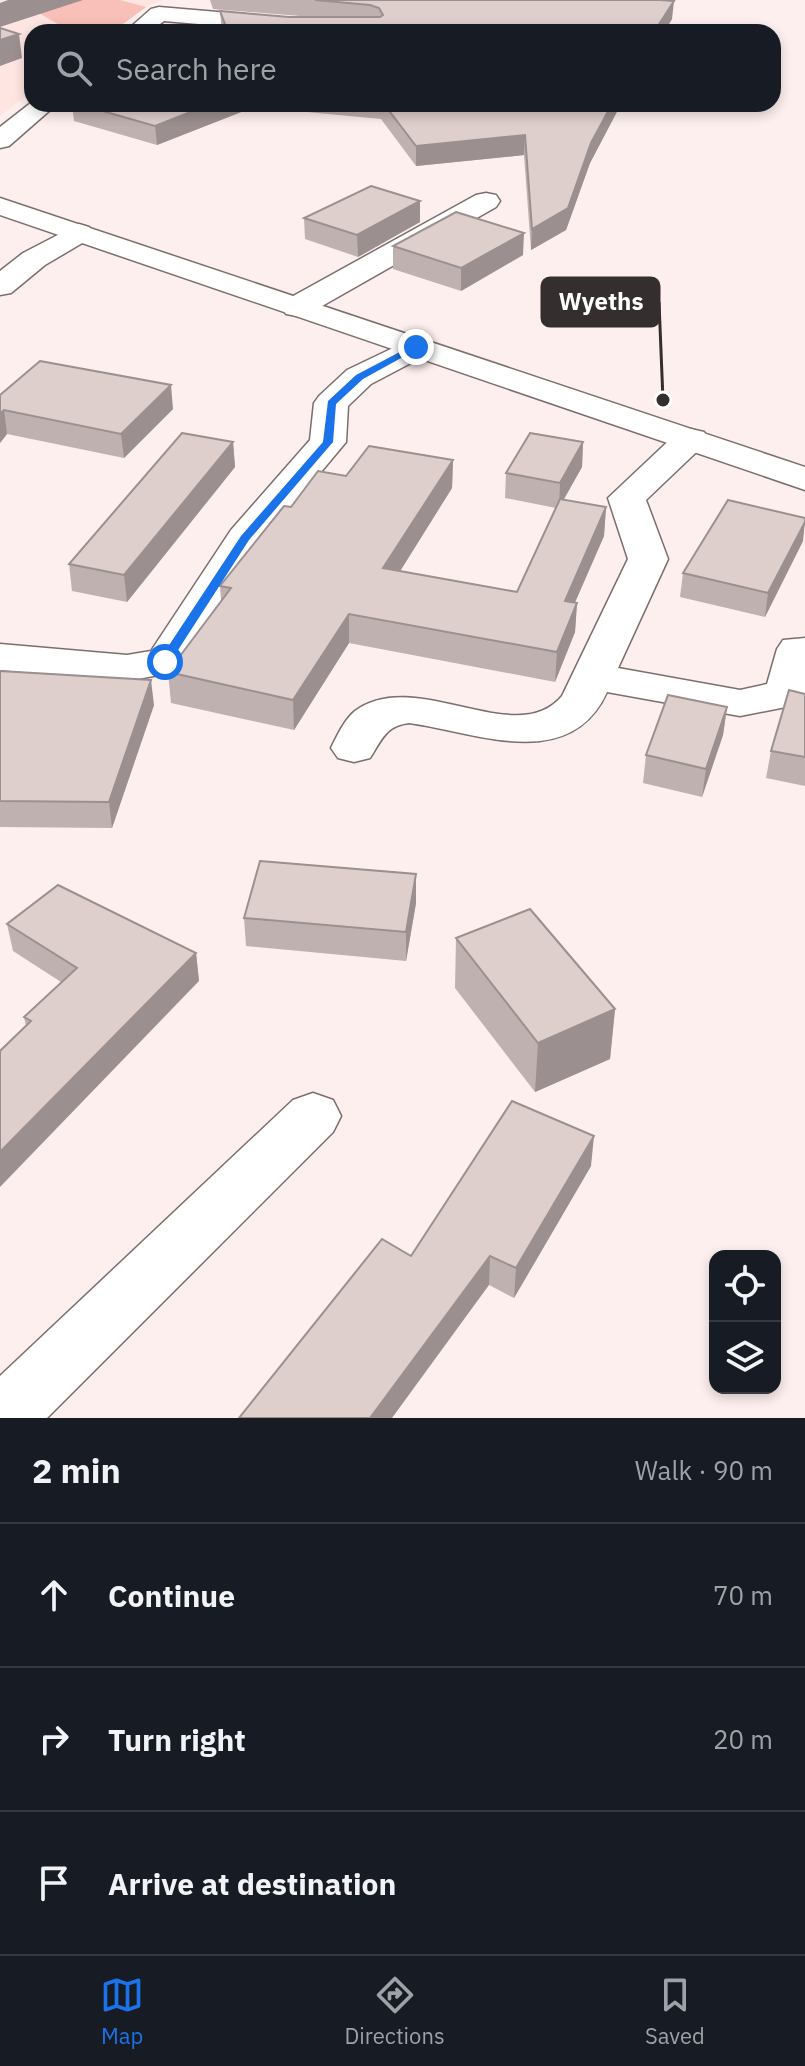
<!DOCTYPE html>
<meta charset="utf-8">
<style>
:root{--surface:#171b24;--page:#20242c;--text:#f1f3f6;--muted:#9ea1a6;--line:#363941;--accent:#1a73e8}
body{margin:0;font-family:"IBM Plex Sans",sans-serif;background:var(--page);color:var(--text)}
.controls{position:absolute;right:24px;bottom:24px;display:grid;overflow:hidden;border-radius:16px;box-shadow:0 4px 12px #0003}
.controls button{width:72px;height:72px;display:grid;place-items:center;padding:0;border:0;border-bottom:2px solid var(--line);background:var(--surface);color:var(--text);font:40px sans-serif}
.stop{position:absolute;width:24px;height:24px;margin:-18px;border:6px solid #1a73e8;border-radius:50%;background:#fff}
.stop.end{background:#1a73e8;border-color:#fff;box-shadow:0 2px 8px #0008}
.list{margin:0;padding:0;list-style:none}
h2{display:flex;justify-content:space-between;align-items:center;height:104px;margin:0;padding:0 32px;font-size:34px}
h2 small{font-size:26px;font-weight:400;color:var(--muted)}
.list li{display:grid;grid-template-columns:52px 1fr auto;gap:24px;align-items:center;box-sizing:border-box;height:144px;padding:0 32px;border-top:2px solid var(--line)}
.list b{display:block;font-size:30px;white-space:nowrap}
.list em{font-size:26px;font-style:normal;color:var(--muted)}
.icon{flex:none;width:44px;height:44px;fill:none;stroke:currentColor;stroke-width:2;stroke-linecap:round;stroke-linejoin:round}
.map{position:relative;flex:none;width:805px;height:1418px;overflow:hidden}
.search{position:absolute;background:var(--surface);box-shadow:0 4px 12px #0003;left:24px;right:24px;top:24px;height:88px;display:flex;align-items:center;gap:20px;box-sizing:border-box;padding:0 28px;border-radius:24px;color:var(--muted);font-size:30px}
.sheet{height:536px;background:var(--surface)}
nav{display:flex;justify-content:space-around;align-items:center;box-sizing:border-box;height:112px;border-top:2px solid var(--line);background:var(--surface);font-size:22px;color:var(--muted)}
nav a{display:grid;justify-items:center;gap:4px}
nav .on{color:var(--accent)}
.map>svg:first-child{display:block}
</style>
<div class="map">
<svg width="805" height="1418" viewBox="0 0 805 1418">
<rect width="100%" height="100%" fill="#fdefee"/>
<polygon fill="#fee5e2" points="0,0 163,0 146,7 112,32 32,32 32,92 0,116"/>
<polygon fill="#f9bfb9" points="65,0 120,0 146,7 112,32 71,32 29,7"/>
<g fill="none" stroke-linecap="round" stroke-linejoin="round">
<g stroke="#7d6e6d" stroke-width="3">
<g id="minor">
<polygon points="159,7 369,25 377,27 380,32 290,32 164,21 150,32 125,32 151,9"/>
<polygon points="32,102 57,104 9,146 0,148 0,127"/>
<polygon points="486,193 496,195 500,201 496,207 308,314 297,316 286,314 281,307 286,300 476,195"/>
<polygon points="79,224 89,227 93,233 89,239 45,265 11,293 0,295 0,271 23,253"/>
<polygon points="416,337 428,340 432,347 428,354 371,384 348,406 346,442 261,544 180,671 127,681 0,670 0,644 127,655 151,651 231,530 310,440 314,403 319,396 347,370"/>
<path d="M691 429 704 432 709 440 646 500 668 559 618 668 740 690 767 684 777 649 783 640 805 638V711L786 707 740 716 607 692C570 774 475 732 409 723 385 726 382 740 370 758L354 762 338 758 331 748C337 736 344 720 355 711 416 666 516 751 562 696L628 559 608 498 678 432Z"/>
<polygon points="313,1093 333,1100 341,1116 333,1132 47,1418 0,1418 0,1376 293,1100"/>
</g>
</g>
<g stroke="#7d6e6d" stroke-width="3">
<polygon id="major" points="0,198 805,467 805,490 0,215"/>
</g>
<use href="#minor" fill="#fff" fill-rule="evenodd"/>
<use href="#major" fill="#fff" fill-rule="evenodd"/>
</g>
<g fill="#bfb1af">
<polygon points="210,0 660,0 672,19 664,32 222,32 220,11 289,17 313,17 213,9"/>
<polygon points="72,104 621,104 590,163 566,230 531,250 524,155 416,166 381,119 254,107 157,145 74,121"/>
<polygon points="420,201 420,222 358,257 305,239 304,218"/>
<polygon points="393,246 523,255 461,291 393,269"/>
<polygon points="0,395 173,409 124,458 7,434 0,443"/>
<polygon points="233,442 235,467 127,602 72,591 69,564"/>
<polygon points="583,442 582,467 563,500 606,507 604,536 575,602 577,603 575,632 555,682 349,643 294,730 171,703 168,672 221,601 220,586 291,507 346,476 453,460 452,488 400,571 517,592 556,508 505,498 506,473"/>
<polygon points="803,541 765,617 680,597 683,573"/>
<polygon points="0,671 154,705 112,828 0,827"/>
<polygon points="805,694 805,786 766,778 771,751"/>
<polygon points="727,707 723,735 702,797 643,783 646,755"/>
<polygon points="416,903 406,961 246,946 244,918"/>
<polygon points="7,924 196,953 199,981 26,1026 24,1017 61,982 13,951"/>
<polygon points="456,938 615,1009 610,1059 535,1092 455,988"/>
<polygon points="591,1166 514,1298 489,1285 411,1256"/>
</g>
<g fill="#9b908f">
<polygon points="8,0 83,0 0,27 0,3"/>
<polygon points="674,1 672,19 664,32 654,32"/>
<polygon points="19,34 22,58 0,66 0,40"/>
<polygon points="211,104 254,104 254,107 157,145 155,126"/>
<polygon points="612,104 621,104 590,163 566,230 531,250 532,229 591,143"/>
<polygon points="525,135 524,155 416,166 416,146"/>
<polygon points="420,201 420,222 358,257 357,235"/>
<polygon points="524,233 523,255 461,291 461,268"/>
<polygon points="171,385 173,409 124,458 121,434"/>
<polygon points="4,410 7,434 0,443 0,414"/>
<polygon points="233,442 235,467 127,602 124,575"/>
<polygon points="583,442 582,467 559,508 560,483"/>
<polygon points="453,460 452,488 384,597 383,568"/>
<polygon points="606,507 604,536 563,630 565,601"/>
<polygon points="805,522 803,541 765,617 768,593"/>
<polygon points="577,603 575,632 555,682 557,652"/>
<polygon points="349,614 349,643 294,730 293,700"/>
<polygon points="151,680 154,705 112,828 109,802"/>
<polygon points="727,707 723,735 702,797 706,769"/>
<polygon points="416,874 416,903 406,961 406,932"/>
<polygon points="196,953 199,981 0,1187 0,1152"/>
<polygon points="615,1009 610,1059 535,1092 538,1043"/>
<polygon points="594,1136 591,1166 514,1298 516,1268"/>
<polygon points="490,1256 489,1285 392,1418 370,1418"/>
</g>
<g fill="#dececc" stroke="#9b908f" stroke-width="2">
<polygon points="315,0 660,0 674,1 654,32 228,32 220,11 289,17 380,17 383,15 379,8 370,5"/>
<polygon points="0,28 19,34 0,40"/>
<polygon points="78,104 211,104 155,126"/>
<polygon points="384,104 612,104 591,143 568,208 532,229 525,135 416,146"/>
<polygon points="371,186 420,201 357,235 304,218"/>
<polygon points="456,212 524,233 461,268 393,246"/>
<polygon points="40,361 171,385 121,434 4,410 0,414 0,395"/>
<polygon points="182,433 233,442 124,575 69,564"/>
<polygon points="530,433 583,442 560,483 506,473"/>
<polygon points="369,446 453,460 383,568 517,592 560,499 606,507 565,601 577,603 557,652 349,614 293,700 168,672 231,588 220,586 284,506 291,507 318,471 346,476"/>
<polygon points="728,500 805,518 805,522 768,593 683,573"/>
<polygon points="0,671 151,680 109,802 0,801"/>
<polygon points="789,690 805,694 805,757 771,751"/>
<polygon points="668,695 727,707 706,769 646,755"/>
<polygon points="260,861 416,874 406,932 244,918"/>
<polygon points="58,885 196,953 0,1152 0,1051 31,1021 24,1017 77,968 7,924"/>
<polygon points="530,909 615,1009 538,1043 456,938"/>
<polygon points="512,1101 594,1136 516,1268 490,1256 370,1418 239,1418 382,1239 411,1256"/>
</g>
<polygon fill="#1a73e8" points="413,345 421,347 363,379 336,404 333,442 249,540 169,664 160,664 158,662 241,536 323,442 328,401 356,375"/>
<path fill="none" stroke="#352e2e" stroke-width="3" d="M663 400L659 302"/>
<circle fill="#352e2e" stroke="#fff" stroke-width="3" cx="663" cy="400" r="8"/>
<rect fill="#352e2e" stroke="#352e2e" stroke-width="3" x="542" y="278" width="117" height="48" rx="8"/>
<g font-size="24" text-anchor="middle" font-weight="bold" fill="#fff">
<text x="601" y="310">Wyeths</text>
</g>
</svg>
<div class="controls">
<button><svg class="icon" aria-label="locate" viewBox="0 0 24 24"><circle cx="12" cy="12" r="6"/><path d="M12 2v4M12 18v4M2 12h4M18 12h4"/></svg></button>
<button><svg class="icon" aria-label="layers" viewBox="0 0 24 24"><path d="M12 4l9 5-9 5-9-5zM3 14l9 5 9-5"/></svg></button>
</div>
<div class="stop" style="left:165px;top:662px"></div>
<div class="stop end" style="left:416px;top:347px"></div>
<div class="search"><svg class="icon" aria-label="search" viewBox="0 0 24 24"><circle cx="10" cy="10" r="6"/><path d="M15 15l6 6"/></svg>Search here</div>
</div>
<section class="sheet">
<h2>2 min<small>Walk · 90 m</small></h2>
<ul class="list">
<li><svg class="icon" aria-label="ahead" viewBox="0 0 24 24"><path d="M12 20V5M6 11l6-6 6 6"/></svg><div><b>Continue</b></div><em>70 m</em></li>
<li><svg class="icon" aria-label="right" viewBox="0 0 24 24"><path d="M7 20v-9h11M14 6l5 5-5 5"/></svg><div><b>Turn right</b></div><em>20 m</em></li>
<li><svg class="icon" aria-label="arrive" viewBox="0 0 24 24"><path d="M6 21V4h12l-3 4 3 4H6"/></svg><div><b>Arrive at destination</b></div></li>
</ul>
</section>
<nav>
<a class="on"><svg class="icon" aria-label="map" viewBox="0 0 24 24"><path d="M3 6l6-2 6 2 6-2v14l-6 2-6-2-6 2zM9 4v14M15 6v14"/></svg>Map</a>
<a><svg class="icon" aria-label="directions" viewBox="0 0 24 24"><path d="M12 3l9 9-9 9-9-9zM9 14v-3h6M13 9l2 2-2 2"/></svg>Directions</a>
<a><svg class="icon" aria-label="saved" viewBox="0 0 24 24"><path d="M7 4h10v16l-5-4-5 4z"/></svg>Saved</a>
</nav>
